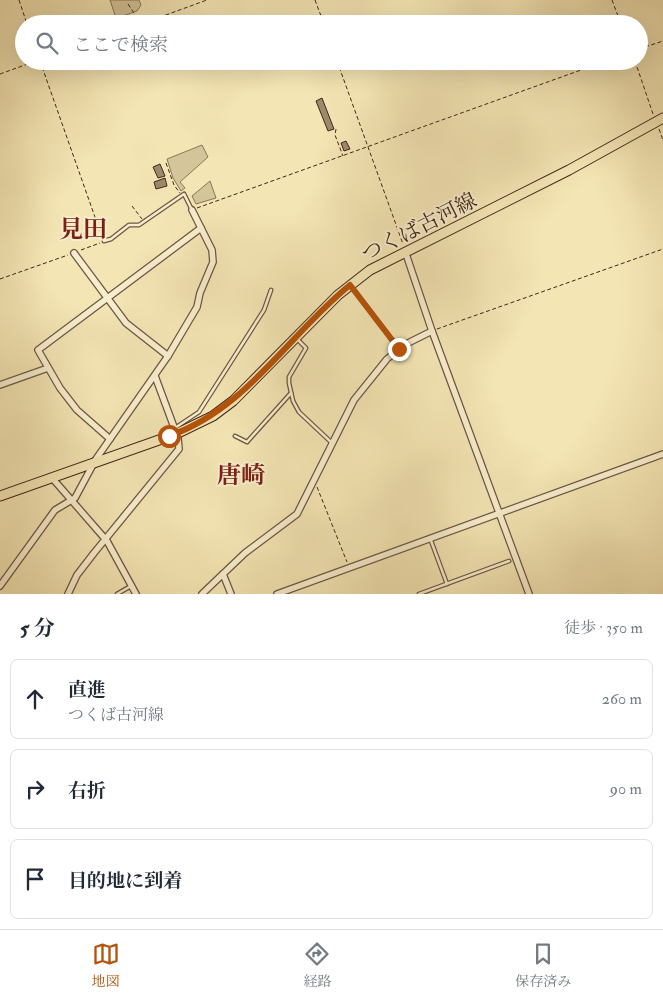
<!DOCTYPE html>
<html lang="ja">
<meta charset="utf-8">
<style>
:root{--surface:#fff;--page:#f2f2f3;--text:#1f2937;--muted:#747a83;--line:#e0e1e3;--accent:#b45309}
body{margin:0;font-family:"IM FELL Double Pica","Noto Serif JP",serif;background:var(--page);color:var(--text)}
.stop{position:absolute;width:15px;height:15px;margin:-11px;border:4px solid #b45309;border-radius:50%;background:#fff}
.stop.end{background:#b45309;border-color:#fff;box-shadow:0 1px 5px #0008}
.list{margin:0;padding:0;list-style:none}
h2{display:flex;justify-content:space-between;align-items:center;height:65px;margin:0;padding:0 20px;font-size:21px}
h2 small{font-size:16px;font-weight:400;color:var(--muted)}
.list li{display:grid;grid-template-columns:32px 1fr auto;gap:15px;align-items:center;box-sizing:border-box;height:80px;margin:0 10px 10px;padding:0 10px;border:1px solid var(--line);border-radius:8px}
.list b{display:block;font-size:19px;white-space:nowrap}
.list p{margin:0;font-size:16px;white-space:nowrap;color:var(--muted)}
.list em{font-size:16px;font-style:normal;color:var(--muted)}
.icon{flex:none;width:28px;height:28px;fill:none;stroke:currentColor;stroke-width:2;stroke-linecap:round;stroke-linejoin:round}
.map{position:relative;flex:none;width:663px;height:594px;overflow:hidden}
.search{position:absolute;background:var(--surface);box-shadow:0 5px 20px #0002;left:15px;right:15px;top:15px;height:55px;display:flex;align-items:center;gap:12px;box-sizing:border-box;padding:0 18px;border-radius:28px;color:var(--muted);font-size:19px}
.sheet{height:335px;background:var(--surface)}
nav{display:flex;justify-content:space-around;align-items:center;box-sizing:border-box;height:70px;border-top:1px solid var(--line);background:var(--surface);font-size:14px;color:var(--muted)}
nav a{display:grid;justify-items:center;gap:2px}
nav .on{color:var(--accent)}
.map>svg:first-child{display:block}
</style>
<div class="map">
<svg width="663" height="594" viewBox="0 0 663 594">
<rect width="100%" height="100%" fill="#f4e5b4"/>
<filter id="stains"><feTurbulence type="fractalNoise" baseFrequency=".004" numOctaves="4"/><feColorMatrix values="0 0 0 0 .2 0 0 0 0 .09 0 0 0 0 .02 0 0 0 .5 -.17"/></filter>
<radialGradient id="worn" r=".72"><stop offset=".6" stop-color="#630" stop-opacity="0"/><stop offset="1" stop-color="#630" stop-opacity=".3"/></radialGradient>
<g fill="#d5c59a" stroke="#8a765a">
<polygon points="110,0 139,0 141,5 137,11 120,17 115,15"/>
<polygon points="202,145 208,157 180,182 185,188 181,191 173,178 167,159"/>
<polygon points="210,181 216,198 196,204 192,196"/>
</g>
<g fill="#9d896b" stroke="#3f261b">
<polygon points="322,98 334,129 328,131 316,101"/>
<polygon points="346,141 350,149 344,151 341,143"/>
<polygon points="160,164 165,176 158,178 153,167"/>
<polygon points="165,178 167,186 156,189 154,182"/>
</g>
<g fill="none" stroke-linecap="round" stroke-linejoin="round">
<g stroke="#6c5641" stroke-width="5">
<g id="service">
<polyline points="104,241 111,239 129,225 139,225 184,194 192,210"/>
<polyline points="351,286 399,349"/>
<polyline points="296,338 306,348 289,377 289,383 293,401 299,412 332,443"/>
<polyline points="175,428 199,412 264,310 271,290"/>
<polyline points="235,436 247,442 291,393"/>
<polyline points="430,538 447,584"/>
<polyline points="117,594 131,586"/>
<polyline points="419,594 509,561"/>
</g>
</g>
<g stroke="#6c5641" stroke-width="8">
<g id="minor">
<polyline points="405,251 432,331 529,594"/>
<polyline points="74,253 126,323 168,356"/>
<polyline points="0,385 48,368"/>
<polyline points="110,439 77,410 60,388 38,350 201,228"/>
<polyline points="53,479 107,541 136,594"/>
<polyline points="223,574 231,594"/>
<polyline points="0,586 55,510 75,498 96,459 168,356 197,307 200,293 213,262 212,250 192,210"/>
<polyline points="68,594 77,575 94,553 179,449 178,438 155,376"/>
<polyline points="202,594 245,553 297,514 354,400 387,359 404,345 432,331"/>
<polyline points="277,594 663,454"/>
</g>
</g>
<g stroke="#3f261b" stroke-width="11">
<polyline id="primary" points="0,496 176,434 213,416 233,401 338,295 370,270 569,170 663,118"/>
</g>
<g stroke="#3f261b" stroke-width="1" stroke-dasharray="4 2.5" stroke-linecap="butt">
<polyline points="19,0 27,24"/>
<polyline points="315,0 324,24"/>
<polyline points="612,0 621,24"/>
<polyline points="128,4 141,24"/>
<polyline points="141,24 207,0"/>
<polyline points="639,49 663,41"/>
<polyline points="40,61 102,237"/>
<polyline points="337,61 403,244"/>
<polyline points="635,61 653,114"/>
<polyline points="0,74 36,61"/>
<polyline points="336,129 335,135 343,156"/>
<polyline points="659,129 663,140"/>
<polyline points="166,163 174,185 180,193"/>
<polyline points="132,206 142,219"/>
<polyline points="197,208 606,61"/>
<polyline points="81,250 100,243"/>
<polyline points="0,279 68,255"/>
<polyline points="437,329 663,249"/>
<polyline points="317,487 347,562"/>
</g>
<use href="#service" stroke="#f8eece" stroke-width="2.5"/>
<use href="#minor" stroke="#f8eece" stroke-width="5.5"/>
<use href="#primary" stroke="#f4e5b4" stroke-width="9"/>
</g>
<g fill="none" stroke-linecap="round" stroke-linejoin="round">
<path stroke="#b45309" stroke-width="6" d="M169 436C247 409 288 335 350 285L399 349"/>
</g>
<g text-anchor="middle" stroke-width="4" stroke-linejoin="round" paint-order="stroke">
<g font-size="21" fill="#3f261b" stroke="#f8eece">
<text transform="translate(419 227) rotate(-27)" y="7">つくば古河線</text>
</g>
<g font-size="24" font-weight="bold" fill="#7a1f14" stroke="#f8eece">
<text x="83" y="237">見田</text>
<text x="241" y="483">唐崎</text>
</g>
</g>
<rect width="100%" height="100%" filter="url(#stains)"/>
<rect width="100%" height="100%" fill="url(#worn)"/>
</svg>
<div class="stop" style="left:169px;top:436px"></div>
<div class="stop end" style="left:399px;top:349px"></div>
<div class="search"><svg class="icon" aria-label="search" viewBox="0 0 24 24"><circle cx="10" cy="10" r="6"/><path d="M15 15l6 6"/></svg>ここで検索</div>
</div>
<section class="sheet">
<h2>5 分<small>徒歩 · 350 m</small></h2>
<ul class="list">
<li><svg class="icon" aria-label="ahead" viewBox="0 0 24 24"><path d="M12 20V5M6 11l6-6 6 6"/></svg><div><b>直進</b><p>つくば古河線</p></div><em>260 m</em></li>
<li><svg class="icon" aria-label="right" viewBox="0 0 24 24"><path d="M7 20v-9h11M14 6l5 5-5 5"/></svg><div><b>右折</b></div><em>90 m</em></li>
<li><svg class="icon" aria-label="arrive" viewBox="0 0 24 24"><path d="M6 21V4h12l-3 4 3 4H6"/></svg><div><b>目的地に到着</b></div></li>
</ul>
</section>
<nav>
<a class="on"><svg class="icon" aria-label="map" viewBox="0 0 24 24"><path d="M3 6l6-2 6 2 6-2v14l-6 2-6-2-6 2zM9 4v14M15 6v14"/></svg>地図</a>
<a><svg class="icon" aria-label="directions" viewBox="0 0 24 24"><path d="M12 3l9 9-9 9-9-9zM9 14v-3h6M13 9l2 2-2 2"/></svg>経路</a>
<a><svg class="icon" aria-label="saved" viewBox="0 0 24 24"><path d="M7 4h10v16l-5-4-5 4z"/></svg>保存済み</a>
</nav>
